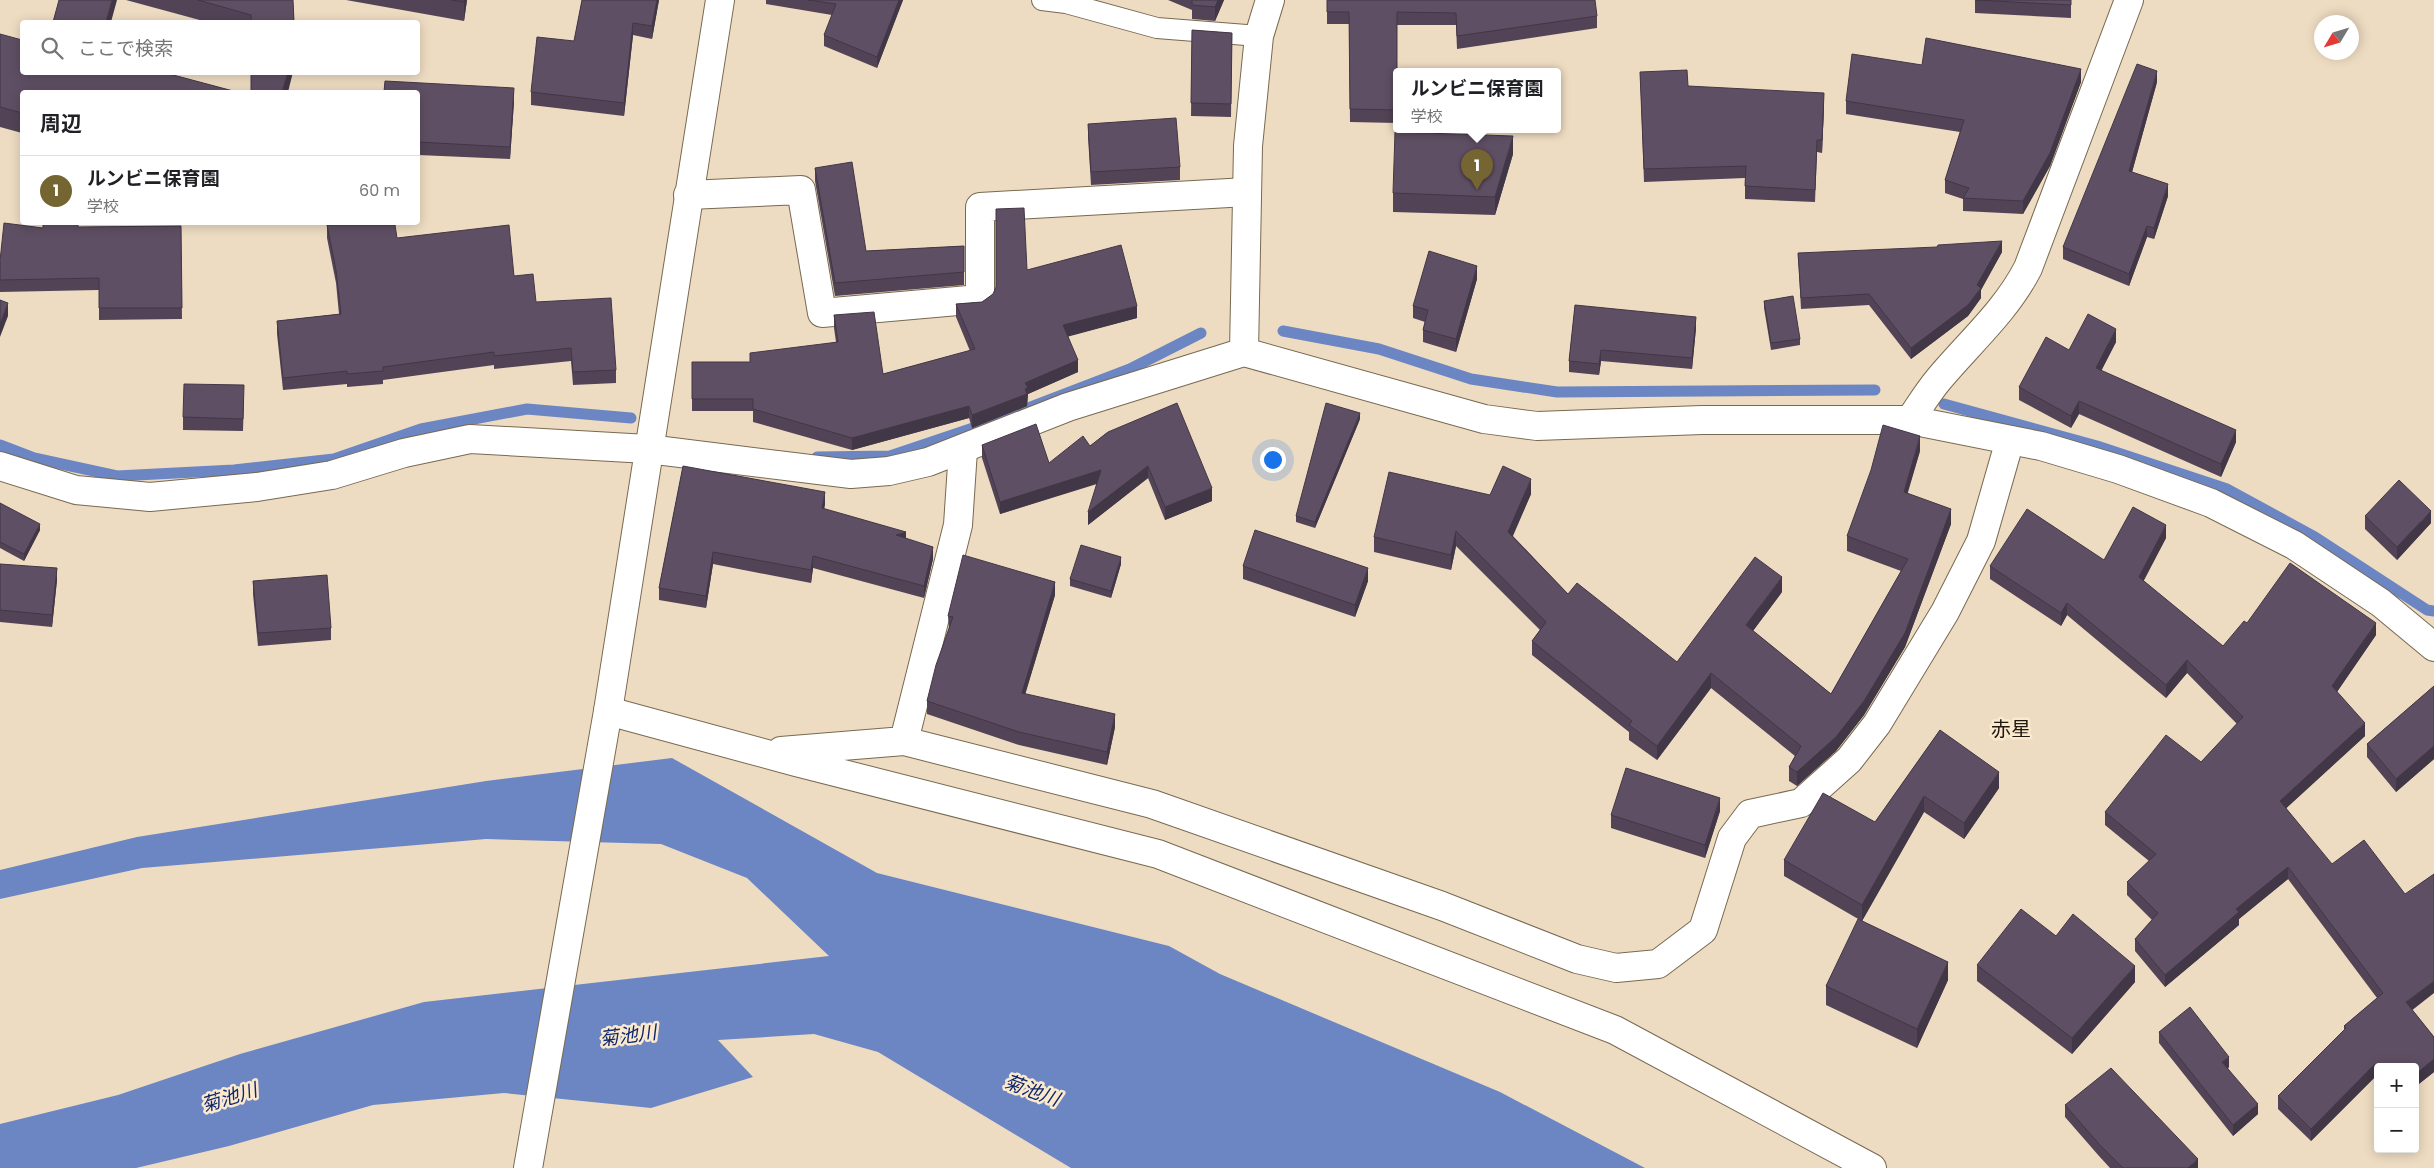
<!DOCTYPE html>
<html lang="ja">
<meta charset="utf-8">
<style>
:root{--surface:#fff;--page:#f2f2f2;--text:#202124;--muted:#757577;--line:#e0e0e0;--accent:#756532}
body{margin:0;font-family:Poppins,"Noto Sans JP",sans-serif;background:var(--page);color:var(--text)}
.controls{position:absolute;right:15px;bottom:15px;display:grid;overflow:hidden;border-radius:5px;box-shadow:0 2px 12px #0003}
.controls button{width:45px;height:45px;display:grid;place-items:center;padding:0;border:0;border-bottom:1px solid var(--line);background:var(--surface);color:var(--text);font:25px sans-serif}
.compass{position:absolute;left:2314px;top:15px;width:45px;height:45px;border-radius:50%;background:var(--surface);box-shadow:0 2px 12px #0003;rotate:232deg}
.you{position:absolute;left:1272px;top:459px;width:18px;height:18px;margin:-12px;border:4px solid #fff;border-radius:50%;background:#1a73e8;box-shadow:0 0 0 8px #1a73e833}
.badge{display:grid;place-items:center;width:32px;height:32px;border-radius:50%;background:var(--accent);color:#fff;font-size:16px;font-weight:700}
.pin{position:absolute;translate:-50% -41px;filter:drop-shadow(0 1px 2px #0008)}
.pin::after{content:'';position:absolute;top:26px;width:18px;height:15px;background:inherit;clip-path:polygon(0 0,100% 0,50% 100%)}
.popup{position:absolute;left:1393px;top:68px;width:168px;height:65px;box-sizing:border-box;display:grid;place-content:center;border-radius:5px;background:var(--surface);filter:drop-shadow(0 1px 4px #0005);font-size:16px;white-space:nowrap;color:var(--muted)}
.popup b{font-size:19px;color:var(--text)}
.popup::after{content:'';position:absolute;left:50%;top:100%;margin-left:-10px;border:10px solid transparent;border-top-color:var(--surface)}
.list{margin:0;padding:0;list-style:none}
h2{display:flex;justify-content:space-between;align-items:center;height:65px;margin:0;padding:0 20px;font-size:21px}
h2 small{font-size:16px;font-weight:400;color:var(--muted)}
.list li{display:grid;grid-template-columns:32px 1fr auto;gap:15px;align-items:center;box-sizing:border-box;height:70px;padding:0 20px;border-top:1px solid var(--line)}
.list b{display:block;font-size:19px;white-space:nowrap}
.list p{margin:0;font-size:16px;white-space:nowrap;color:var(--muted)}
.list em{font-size:16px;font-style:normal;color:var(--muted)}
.icon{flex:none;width:28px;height:28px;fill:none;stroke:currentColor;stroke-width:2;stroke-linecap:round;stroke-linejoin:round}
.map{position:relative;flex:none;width:2434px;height:1168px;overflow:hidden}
.search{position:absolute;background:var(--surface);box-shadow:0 2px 12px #0003;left:20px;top:20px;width:400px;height:55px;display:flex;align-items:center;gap:12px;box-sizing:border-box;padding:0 18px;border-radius:5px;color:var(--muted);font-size:19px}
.panel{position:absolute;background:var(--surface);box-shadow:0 2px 12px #0003;left:20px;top:90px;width:400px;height:135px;border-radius:5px}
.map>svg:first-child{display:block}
</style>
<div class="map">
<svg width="2434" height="1168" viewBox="0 0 2434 1168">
<rect width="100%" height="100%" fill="#eedcc2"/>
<polygon fill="#6b86c2" points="672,758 877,873 1169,946 1220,974 1500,1092 1645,1168 1071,1168 878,1052 814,1034 718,1040 753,1077 651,1108 504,1093 373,1105 229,1146 136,1168 0,1168 0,1124 118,1095 240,1054 424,1002 829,956 747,878 661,844 486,839 417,845 142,868 0,899 0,870 137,837 486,781"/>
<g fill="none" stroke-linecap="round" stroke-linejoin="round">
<g stroke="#6b86c2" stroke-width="11">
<polyline points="1283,331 1379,349 1471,379 1557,392 1875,390"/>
<polyline points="1944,404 2097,446 2227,489 2315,537 2427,610 2434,611"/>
<polyline points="0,445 34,458 117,476 234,470 334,459 421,429 527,409 631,418"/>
<polyline points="817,457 890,456 994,421 1130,369 1201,333"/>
</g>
<g stroke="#786951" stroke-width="22">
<polyline id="lane" points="1042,0 1066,3 1157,28 1259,36"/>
</g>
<g stroke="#786951" stroke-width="30">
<g id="street">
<polyline points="688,195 801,190 822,313 980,299 980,207 1247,192"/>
<polyline points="1244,352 1248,146 1259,36 1270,0"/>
<path d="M1910 420C1919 407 1928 392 1939 379 1970 342 2006 311 2028 268L2129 0"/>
<polyline points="0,466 76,490 150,497 257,487 332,475 404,453 470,439 648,449 851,474 889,471 928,462 1068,407 1244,352 1484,419 1537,426 1702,420 1910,420 2041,446 2118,469 2211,503 2294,545 2381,603 2434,647"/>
<polyline points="608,711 796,762 1158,854 1615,1030 1872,1168"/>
<polyline points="904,741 1152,804 1442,906 1577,959 1616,968 1658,964 1703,930 1732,838 1750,814 1801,803 1849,760 1877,724 1945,612 1981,541 2010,440"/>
<polyline points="781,751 904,741 958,525 963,450"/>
<polyline points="528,1168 608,711 720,0"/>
</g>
</g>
<use href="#lane" stroke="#fff" stroke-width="20"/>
<use href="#street" stroke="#fff" stroke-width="28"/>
</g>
<g fill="#524456">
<polygon points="126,0 293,0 294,22 207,22"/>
<polygon points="346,0 467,0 464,21"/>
<polygon points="582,0 659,0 652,39 633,35 624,116 531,105 531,92 574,41"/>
<polygon points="766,0 903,0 877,68 824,46 824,35 832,15 766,4"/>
<polygon points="1168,0 1224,0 1215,21 1192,19 1192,10"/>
<polygon points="1327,0 1597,16 1597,28 1457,49 1456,25 1397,25 1397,123 1350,122 1349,24 1327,24"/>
<polygon points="1975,0 2071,0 2071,18 1975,13"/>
<polygon points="1192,30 1232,33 1231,117 1191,116"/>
<polygon points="0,34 22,92 22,133 0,127"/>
<polygon points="1922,65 2081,82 2050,166 2023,214 1963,211 1963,199 1945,193 1945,180 1960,132 1846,114 1846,101"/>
<polygon points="1640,72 1688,86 1824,106 1822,153 1817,152 1815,202 1745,199 1745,178 1644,182"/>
<polygon points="2157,82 2132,172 2168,196 2154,239 2147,237 2129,286 2063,259 2063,247"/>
<polygon points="418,92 514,101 510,159 418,155"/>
<polygon points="1088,124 1180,167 1180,180 1091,185 1088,137"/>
<polygon points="1513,154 1495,215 1393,212 1393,193"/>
<polygon points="815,168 866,251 964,246 964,285 835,296 815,181"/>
<polygon points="327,225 397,238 514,276 536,302 616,370 616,383 573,385 571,361 494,369 494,365 383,380 383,384 347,387 347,384 283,390 277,334 277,321 339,314 336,283 327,238"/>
<polygon points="181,226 182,319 99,320 99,290 0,292 0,261 43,228 78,227"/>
<polygon points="2002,252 1981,290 1981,298 1968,316 1911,359 1869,305 1801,309 1798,253"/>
<polygon points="1477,279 1456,352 1423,342 1423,330 1425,322 1413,318 1413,306"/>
<polygon points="993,294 1137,318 1068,336 1078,372 1028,394 1027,406 972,428 969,418 852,450 753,422 753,411 692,411 692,362 750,362 836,342 834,328 834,315 883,374 970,351 956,317 956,304 982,302"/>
<polygon points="1764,301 1800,339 1800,345 1771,350 1764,308"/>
<polygon points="1575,305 1696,328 1692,369 1601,361 1599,375 1569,372 1569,361"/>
<polygon points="2116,342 2101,371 2236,442 2221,477 2079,414 2071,428 2019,400 2019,387 2069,350"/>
<polygon points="244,398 243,431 183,430 183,417"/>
<polygon points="1360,419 1315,528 1296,522 1296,516"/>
<polygon points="1108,432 1212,501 1165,520 1148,478 1088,525 1097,484 1000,514 982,458 982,445 1049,463 1090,446"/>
<polygon points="1920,451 1907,493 1951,524 1905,647 1864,715 1836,751 1797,786 1789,781 1789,767 1795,756 1711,688 1657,760 1629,740 1629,732 1532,655 1532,641 1540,630 1456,546 1451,570 1374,552 1374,537 1490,495 1531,494 1513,536 1568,594 1677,662 1782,592 1753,631 1831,694 1901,571 1847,551 1847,536"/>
<polygon points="683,466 825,504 824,509 906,539 933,559 924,598 813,568 811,583 713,564 706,608 659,600 659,588"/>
<polygon points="0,503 40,530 24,561 0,548"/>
<polygon points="2365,516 2431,523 2397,560 2365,529"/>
<polygon points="2166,538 2143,581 2223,646 2247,623 2376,635 2337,692 2365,736 2286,808 2412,1010 2434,1037 2434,1072 2415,1087 2415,1067 2378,1067 2378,1080 2375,1077 2311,1141 2278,1109 2278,1096 2344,1031 2344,1026 2377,998 2288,879 2239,919 2239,925 2165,987 2135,951 2135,939 2152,920 2127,895 2127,882 2149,861 2105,825 2105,812 2201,762 2237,724 2187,673 2166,698 2067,615 2061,626 1990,579 1990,566 2104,560"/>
<polygon points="0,564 57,580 52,627 0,622"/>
<polygon points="1121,564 1111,598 1070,586 1070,579"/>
<polygon points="1243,566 1368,581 1355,617 1243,579"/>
<polygon points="253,581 331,628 331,640 258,646 253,594"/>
<polygon points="1055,595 1025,694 1115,727 1107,765 1019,745 927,714 927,701 949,629 948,616"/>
<polygon points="2434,686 2434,759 2396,792 2367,757 2367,744"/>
<polygon points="1940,730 1999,788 1964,839 1924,812 1862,921 1948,980 1917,1048 1826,1005 1826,986 1860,920 1784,876 1784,860 1875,822"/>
<polygon points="1720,811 1705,858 1611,828 1611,815"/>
<polygon points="2056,936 2135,982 2072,1054 1977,981 1977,965"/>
<polygon points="2159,1032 2229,1067 2228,1068 2258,1114 2233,1136 2159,1043"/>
<polygon points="2065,1105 2198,1168 2110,1168 2099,1156 2065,1117"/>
</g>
<g fill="#423746">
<polygon points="112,0 117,0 111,22 106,22"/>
<polygon points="464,0 467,0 464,21"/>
<polygon points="657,0 659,0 652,39 652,26"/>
<polygon points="899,0 903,0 877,68 877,57"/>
<polygon points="1218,0 1224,0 1215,21 1215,7"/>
<polygon points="633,23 633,35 624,116 624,103"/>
<polygon points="2081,69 2081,82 2050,166 2023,214 2023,201"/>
<polygon points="2157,71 2157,82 2129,183 2129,171"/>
<polygon points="288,72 293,72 288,92 282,92"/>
<polygon points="514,88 514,101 510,159 510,147"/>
<polygon points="1824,93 1824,106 1822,153 1822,140"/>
<polygon points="1513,136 1513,154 1495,215 1495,197"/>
<polygon points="2168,184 2168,196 2154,239 2154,228"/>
<polygon points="2147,226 2147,237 2129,286 2129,274"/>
<polygon points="2002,241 2002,252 1981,290 1981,298 1968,316 1911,359 1911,348 1977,285"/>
<polygon points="1477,266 1477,279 1456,352 1456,339"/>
<polygon points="8,303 8,316 0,337 0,324"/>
<polygon points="1137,306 1137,318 1063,338 1063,325"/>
<polygon points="1696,317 1696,328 1692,369 1692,358"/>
<polygon points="2116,329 2116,342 2096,381 2096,368"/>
<polygon points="1601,350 1601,361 1599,375 1599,364"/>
<polygon points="1078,360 1078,372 1028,394 1027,406 972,428 972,415 1025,383"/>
<polygon points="2079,401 2079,414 2071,428 2071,416"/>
<polygon points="969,406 969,418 852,450 852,438"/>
<polygon points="1360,413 1360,419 1315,528 1315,522"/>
<polygon points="2236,430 2236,442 2221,477 2221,464"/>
<polygon points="1920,436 1920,451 1904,506 1904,492"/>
<polygon points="1148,466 1148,478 1088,525 1088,512"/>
<polygon points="1101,470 1101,482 1000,514 1000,502"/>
<polygon points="1531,479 1531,494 1508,546 1508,532"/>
<polygon points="1212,488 1212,501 1165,520 1165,507"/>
<polygon points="825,492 825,504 822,520 822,508"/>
<polygon points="1951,509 1951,524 1905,647 1864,715 1836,751 1797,786 1797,772"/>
<polygon points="2431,511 2431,523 2397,560 2397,547"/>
<polygon points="40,524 40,530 24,561 24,554"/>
<polygon points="2166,525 2166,538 2139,590 2139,577"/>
<polygon points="1456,531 1456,546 1451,570 1451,555"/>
<polygon points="906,532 906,544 896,535"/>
<polygon points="933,547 933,559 924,598 924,586"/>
<polygon points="713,552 713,564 706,608 706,596"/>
<polygon points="813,556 813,568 811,583 811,570"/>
<polygon points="1121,557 1121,564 1111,598 1111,591"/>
<polygon points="57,568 57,580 52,627 52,615"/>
<polygon points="1368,568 1368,581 1355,617 1355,605"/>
<polygon points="1782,577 1782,592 1746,640 1746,625"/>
<polygon points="1055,582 1055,595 1022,705 1022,693"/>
<polygon points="2067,603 2067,615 2061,626 2061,613"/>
<polygon points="2376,623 2376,635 2332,699 2332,686"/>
<polygon points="2187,660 2187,673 2166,698 2166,685"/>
<polygon points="1711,673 1711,688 1657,760 1657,746"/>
<polygon points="1115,714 1115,727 1107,765 1107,752"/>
<polygon points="2365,723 2365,736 2280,814 2280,801"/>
<polygon points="2434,746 2434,759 2396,792 2396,779"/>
<polygon points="1999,772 1999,788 1964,839 1964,823"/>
<polygon points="1924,796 1924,812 1862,921 1862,905"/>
<polygon points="1720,798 1720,811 1705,858 1705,845"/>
<polygon points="2288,867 2288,879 2239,919 2239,925 2165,987 2165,975 2236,909"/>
<polygon points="1948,962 1948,980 1917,1048 1917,1029"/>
<polygon points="2135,966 2135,982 2072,1054 2072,1038"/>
<polygon points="2434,981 2434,993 2406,1015 2406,1002"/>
<polygon points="2229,1057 2229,1067 2222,1073 2222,1062"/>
<polygon points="2434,1059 2434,1072 2415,1087 2415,1075"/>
<polygon points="2375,1064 2375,1077 2311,1141 2311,1129"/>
<polygon points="2258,1104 2258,1114 2233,1136 2233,1125"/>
<polygon points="2198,1159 2198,1168 2188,1168"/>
</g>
<g fill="#5f4f64" stroke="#423746">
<polygon points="59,0 112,0 106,22 53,22"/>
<polygon points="198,0 293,0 294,22 251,22 251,15"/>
<polygon points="451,0 464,0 464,2"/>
<polygon points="582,0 657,0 652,26 633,23 624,103 531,92 537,37 574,41"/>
<polygon points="808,0 899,0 877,57 824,35 836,4"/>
<polygon points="1192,0 1218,0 1215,7 1192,5"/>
<polygon points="1327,0 1595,0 1597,16 1457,36 1456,13 1397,12 1397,110 1350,109 1349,12 1327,12"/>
<polygon points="1975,0 2071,0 2071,5"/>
<polygon points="1192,30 1232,33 1231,104 1191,103"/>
<polygon points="0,34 22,40 22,72 162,72 237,92 22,92 22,113 0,107"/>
<polygon points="1926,38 2081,69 2050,153 2023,201 1963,198 1969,188 1945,180 1964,120 1846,101 1852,54 1922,65"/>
<polygon points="2137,64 2157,71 2129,171 2168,184 2154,228 2147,226 2129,274 2063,247"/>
<polygon points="1687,70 1688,86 1824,93 1822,140 1817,140 1815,190 1745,186 1746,166 1644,169 1640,72"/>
<polygon points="251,72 288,72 282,92 251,92"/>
<polygon points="385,81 514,88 510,147 418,142 418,92 384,92"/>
<polygon points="1176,118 1180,167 1091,172 1088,124"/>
<polygon points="1395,132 1513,136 1495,197 1393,193"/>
<polygon points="852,162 866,251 964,246 964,272 835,283 815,168"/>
<polygon points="1024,208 1027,270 1121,245 1137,306 1063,325 1078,360 1025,383 1028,388 1025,389 1027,394 972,415 969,406 852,438 753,409 753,399 692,399 692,362 750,362 750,353 838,342 834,315 874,312 883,374 975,349 956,304 982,302 993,294 996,287 996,209"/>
<polygon points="43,222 78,222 78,227 181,226 182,308 99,308 99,278 0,280 0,261 4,223 43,228"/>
<polygon points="327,225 395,225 397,238 509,225 514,276 533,274 536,302 611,298 616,370 573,372 571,348 494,356 494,352 383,367 383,371 347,374 347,371 283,378 277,321 341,314 336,270"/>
<polygon points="2002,241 1977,285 1981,288 1968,305 1911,348 1869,294 1801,298 1798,253 1937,247 1938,245"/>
<polygon points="1429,251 1477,266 1456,339 1423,330 1428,310 1413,306"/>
<polygon points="1793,296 1800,339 1771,343 1764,301"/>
<polygon points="0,300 8,303 0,324"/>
<polygon points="1575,305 1696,317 1692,358 1601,350 1599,364 1569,361"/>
<polygon points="2088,314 2116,329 2096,368 2236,430 2221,464 2079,401 2071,416 2019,387 2046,337 2069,350"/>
<polygon points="184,384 244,385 243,419 183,417"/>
<polygon points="1177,403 1212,488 1165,507 1148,466 1088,512 1101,470 1000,502 982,445 1036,424 1049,463 1083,436 1090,446 1108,432"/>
<polygon points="1326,403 1360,413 1315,522 1296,516"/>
<polygon points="1883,425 1920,436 1904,492 1951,509 1905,633 1864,701 1836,737 1797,772 1789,767 1801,746 1711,673 1657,746 1629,725 1632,721 1532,641 1546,622 1456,531 1451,555 1374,537 1389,472 1490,495 1503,466 1531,479 1508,532 1568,594 1577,583 1677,662 1755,557 1782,577 1746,625 1831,694 1908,559 1847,536 1871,470"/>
<polygon points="683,466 825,492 822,508 906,532 896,535 933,547 924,586 813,556 811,570 713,552 706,596 659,588"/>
<polygon points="2399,480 2431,511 2397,547 2365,516"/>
<polygon points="0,503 40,524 24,554 0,542"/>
<polygon points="2133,507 2166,525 2139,577 2223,646 2244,621 2247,623 2290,563 2376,623 2332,686 2365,723 2280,801 2332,864 2364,840 2405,894 2434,874 2434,981 2406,1002 2434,1037 2434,1059 2415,1075 2415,1067 2378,1067 2375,1064 2311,1129 2278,1096 2346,1028 2344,1026 2383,993 2288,867 2236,909 2239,912 2165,975 2135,939 2158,913 2127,882 2156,854 2105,812 2166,735 2201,762 2243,717 2187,660 2166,685 2067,603 2061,613 1990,566 2027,509 2104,560"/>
<polygon points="1255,530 1368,568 1355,605 1243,566"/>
<polygon points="1081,545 1121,557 1111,591 1070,579"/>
<polygon points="963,555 1055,582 1022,693 1115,714 1107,752 1019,732 927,701 936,665 953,617 948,616"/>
<polygon points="0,564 57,568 52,615 0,610"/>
<polygon points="327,575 331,628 258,633 253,581"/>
<polygon points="2434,686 2434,746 2396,779 2367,744"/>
<polygon points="1940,730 1999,772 1964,823 1924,796 1862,905 1784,860 1823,793 1875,822"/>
<polygon points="1626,768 1720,798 1705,845 1611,815"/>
<polygon points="2021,909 2056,936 2073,914 2135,966 2072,1038 1977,965"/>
<polygon points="1858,919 1948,962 1917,1029 1826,986"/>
<polygon points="2190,1007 2229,1057 2222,1062 2258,1104 2233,1125 2159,1032"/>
<polygon points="2111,1068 2198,1159 2188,1168 2123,1168 2099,1144 2065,1105"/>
</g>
<g text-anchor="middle" stroke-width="5" stroke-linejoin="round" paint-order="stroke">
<g font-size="19" font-style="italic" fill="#0e276d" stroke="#fbe9ce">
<text transform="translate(628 1035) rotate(-7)" y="7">菊池川</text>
<text transform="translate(1032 1090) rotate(20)" y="7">菊池川</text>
<text transform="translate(229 1097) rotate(-17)" y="7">菊池川</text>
</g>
<g font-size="20" fill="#1f190f" stroke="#fbe9ce">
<text x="2011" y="736">赤星</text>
</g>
</g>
</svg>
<div class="controls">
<button>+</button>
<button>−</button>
</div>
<svg class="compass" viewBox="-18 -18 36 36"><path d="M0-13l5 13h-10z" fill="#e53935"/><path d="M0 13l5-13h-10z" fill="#757577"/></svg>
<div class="you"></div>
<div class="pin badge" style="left:1477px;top:190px">1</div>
<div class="popup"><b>ルンビニ保育園</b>学校</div>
<div class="search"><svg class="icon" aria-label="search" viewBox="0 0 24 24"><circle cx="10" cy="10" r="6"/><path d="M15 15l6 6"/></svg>ここで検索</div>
<section class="panel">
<h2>周辺<small></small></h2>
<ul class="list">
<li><span class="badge">1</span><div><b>ルンビニ保育園</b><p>学校</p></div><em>60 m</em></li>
</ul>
</section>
</div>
